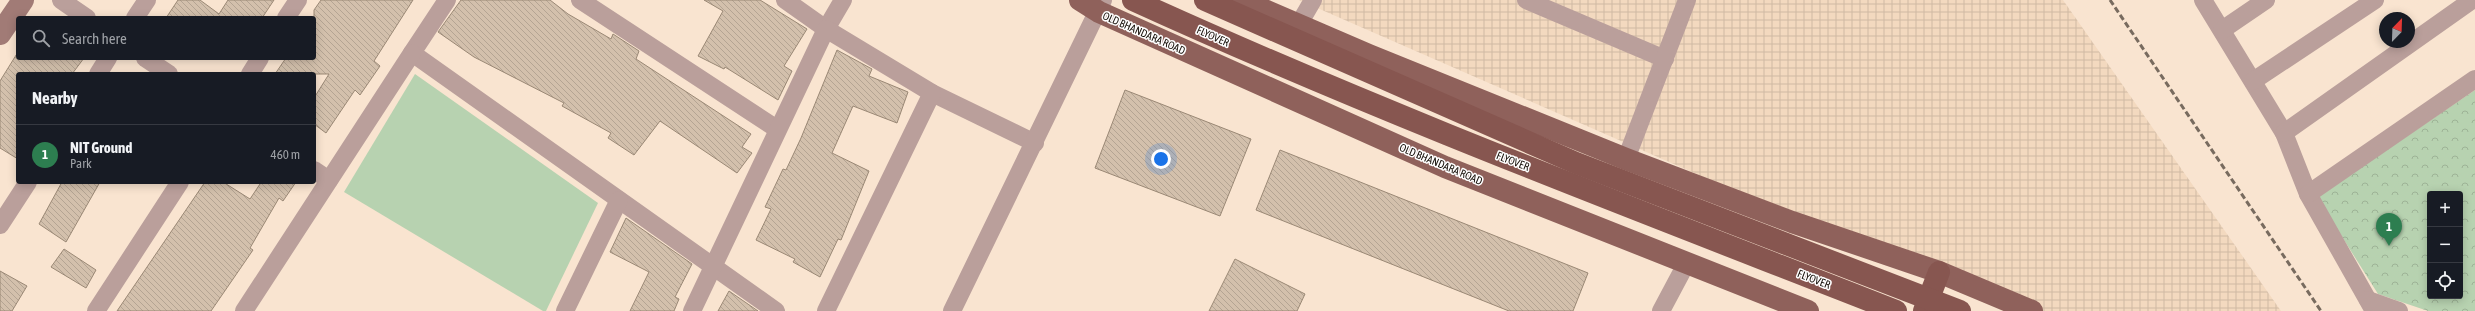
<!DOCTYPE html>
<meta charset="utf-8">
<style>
:root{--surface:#171b24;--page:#242831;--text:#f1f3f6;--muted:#9ea1a6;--line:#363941;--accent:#2d7e50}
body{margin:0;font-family:"Asap Condensed",sans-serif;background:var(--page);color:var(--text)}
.controls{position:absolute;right:12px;bottom:12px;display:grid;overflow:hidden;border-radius:4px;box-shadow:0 2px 10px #0003}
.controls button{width:36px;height:36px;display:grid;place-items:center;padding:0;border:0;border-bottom:1px solid var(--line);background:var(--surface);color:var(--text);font:20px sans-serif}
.compass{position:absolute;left:2379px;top:12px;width:36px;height:36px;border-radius:50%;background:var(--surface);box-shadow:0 2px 10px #0003;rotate:23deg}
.you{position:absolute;left:1161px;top:159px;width:14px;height:14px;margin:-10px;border:3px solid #fff;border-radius:50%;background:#1a73e8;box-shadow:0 0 0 6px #1a73e833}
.badge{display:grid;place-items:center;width:26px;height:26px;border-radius:50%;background:var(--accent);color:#fff;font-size:13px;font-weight:700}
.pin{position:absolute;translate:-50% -33px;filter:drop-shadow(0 1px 2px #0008)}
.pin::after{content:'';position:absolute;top:21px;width:14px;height:12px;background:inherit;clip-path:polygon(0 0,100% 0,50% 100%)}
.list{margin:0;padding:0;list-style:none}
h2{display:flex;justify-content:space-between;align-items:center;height:52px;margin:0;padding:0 16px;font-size:17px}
h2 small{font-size:13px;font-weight:400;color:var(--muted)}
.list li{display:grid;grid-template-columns:26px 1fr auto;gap:12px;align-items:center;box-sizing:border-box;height:60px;padding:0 16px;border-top:1px solid var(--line)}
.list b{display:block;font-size:15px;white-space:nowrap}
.list p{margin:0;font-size:13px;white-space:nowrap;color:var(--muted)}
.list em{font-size:13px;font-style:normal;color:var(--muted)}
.icon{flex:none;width:22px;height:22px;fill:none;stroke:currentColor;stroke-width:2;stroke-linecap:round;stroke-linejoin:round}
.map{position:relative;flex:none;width:2475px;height:311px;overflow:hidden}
.search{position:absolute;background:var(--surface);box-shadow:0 2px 10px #0003;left:16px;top:16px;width:300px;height:44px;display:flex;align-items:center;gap:10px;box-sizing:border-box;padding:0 14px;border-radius:4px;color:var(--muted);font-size:15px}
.panel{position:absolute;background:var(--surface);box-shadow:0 2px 10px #0003;left:16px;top:72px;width:300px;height:112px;border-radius:4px}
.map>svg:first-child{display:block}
</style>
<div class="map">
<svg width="2475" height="311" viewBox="0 0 2475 311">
<defs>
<pattern id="industrial-grid" width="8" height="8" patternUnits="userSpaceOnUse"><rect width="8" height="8" fill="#f3d9bf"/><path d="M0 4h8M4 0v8" fill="none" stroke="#d0b9a3"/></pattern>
<pattern id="forest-crowns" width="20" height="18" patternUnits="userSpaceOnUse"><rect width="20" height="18" fill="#b7d2b0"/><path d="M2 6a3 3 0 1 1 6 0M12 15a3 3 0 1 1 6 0" fill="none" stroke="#9db396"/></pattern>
<pattern id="building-back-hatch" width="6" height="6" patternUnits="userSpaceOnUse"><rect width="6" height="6" fill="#d3c0ac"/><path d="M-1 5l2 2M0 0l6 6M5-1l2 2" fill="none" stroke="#b4a493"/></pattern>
</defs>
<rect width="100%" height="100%" fill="#f9e4d0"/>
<polygon fill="url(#industrial-grid)" points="1299,0 2063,0 2281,311 2010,311"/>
<polygon fill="#b7d2b0" points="415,74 598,203 546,311 543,311 344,192"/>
<path fill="url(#forest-crowns)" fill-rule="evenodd" d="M2475 90V311H2428L2378 294 2317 197ZM2430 194H2460V296H2430Z"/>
<g fill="url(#building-back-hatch)" stroke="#9a8875">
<polygon points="178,0 200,0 219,14 228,0 274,0 262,18 166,18"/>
<polygon points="321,0 413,0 374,61 380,66 360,95 355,90 326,133 314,124 314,98 329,74 275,74 286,58 314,58 314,10"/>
<polygon points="461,0 550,0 568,14 611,39 613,34 639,51 636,59 751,134 742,147 752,153 737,173 660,121 634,155 608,138 611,133 562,106 564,103 474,57 438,32"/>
<polygon points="704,0 760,0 807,29 784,66 792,71 778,100 725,67 724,69 698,56 723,11"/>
<polygon points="837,50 872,69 869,76 908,92 897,123 853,106 832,153 869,171 841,240 838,239 820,277 793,262 795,259 756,240 771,209 765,207 783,169 786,170 801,138"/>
<polygon points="18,52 18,58 84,58 72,74 18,74 18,159 0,148 0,81"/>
<polygon points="1125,90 1251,139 1220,216 1095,168"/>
<polygon points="1280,150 1588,273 1573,311 1509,311 1256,210"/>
<polygon points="62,182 100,182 66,242 39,224"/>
<polygon points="205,182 223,182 250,199 260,184 258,182 296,182 283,201 279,198 250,248 253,250 211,311 117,311"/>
<polygon points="626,218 692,264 675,297 679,299 674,311 630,311 649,272 610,252"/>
<polygon points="64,249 96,270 86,288 51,267"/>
<polygon points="1235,259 1305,294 1297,311 1209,311"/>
<polygon points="0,271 27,286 12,311 0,311"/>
<polygon points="729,291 758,311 718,311"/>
</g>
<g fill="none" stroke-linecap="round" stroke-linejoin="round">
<g stroke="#ba9f9b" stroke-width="18">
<polyline points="61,0 87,18"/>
<polyline points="447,0 412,53 776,311"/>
<polyline points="580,0 777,129"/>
<polyline points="785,0 826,29 843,0"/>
<polyline points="1526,0 1665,59"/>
<polyline points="2203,0 2284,133 2308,194 2374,311"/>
<polyline points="135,18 147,0"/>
<polyline points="286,18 298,0"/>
<polyline points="1299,24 1313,0"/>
<polyline points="2222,30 2266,0"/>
<polyline points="145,58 169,74"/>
<polyline points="98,74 108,58"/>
<polyline points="250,74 260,58"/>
<polyline points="2253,81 2375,0"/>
<polyline points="932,93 1035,143"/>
<polyline points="2284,133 2472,0"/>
<polyline points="1626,159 1687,0"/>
<polyline points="314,170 329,180"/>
<polyline points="2308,194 2475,79"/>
<polyline points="0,225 28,182"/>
<polyline points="2368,300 2399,311"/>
<polyline points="96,311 180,182"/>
<polyline points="244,311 412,53"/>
<polyline points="565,311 619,200"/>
<polyline points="692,311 826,29 932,93 826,311"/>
<polyline points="952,311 1103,0"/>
<polyline points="1661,311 1686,264"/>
</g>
<polyline stroke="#a17b76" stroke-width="22" points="0,34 23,0"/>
<g stroke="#8f615b" stroke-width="22">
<polyline points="1080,0 1099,12 1445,167 1808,311"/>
<polyline points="1241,0 1369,55 1626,159 1792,222 1939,272 2032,311"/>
</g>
<g stroke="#875650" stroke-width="22">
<path d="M1133 0C1383 114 1641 211 1896 311"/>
<polyline points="1924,311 1939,272"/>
</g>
<polyline stroke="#786b5f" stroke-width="3" stroke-dasharray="6 3" stroke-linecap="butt" points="2110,0 2321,311"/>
<polyline stroke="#875650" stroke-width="22" points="1205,0 1576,163 1960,311"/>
</g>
<g text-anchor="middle" stroke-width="3" stroke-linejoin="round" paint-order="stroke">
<g font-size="11" fill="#160f09" stroke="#fff">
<text transform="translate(1144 33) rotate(24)" y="4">OLD BHANDARA ROAD</text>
<text transform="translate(1213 36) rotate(24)" y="4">FLYOVER</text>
<text transform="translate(1513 161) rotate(21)" y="4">FLYOVER</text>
<text transform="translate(1441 164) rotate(23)" y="4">OLD BHANDARA ROAD</text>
<text transform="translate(1814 279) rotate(21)" y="4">FLYOVER</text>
</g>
</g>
</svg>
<div class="controls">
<button>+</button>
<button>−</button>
<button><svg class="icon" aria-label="locate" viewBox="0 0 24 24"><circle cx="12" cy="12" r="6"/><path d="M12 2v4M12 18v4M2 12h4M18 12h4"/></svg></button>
</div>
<svg class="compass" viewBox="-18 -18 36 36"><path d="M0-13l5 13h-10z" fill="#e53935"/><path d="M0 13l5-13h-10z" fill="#9ea1a6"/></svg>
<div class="you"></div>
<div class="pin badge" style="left:2389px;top:246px">1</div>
<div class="search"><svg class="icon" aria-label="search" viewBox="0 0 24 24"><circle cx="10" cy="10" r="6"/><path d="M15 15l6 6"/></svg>Search here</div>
<section class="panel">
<h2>Nearby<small></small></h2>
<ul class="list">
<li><span class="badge">1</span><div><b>NIT Ground</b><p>Park</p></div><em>460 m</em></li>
</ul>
</section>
</div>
